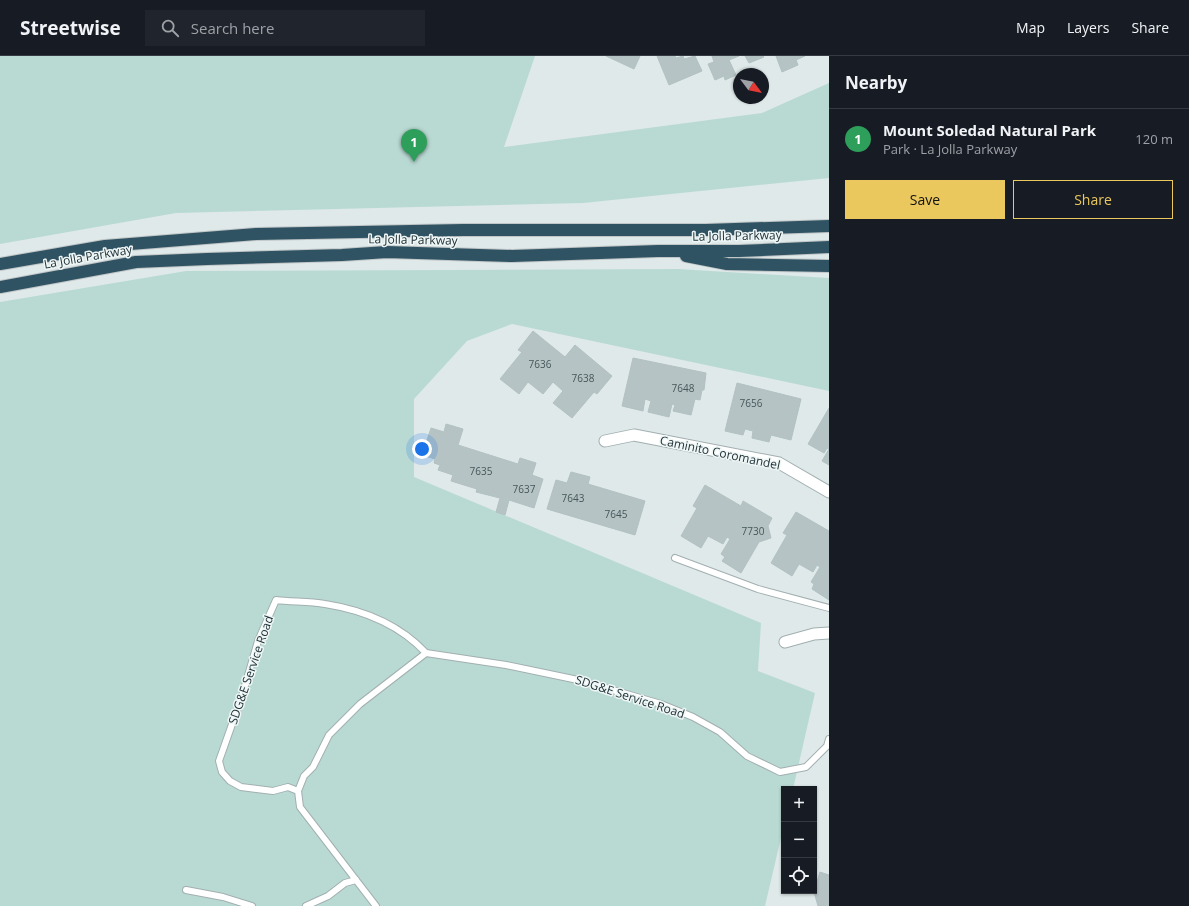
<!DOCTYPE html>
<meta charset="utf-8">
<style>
:root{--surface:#171b24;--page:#20242c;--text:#f1f3f6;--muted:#9ea1a6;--line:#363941;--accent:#eac85d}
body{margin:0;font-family:"Open Sans",sans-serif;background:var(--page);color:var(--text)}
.controls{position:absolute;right:12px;bottom:12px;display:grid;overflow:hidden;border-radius:0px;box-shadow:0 1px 3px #0004}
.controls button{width:36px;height:36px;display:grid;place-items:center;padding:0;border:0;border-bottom:1px solid var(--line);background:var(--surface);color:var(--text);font:20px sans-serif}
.compass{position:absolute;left:733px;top:12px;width:36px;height:36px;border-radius:50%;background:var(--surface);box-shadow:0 1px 3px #0004;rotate:122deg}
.you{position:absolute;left:422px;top:393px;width:14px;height:14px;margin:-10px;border:3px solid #fff;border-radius:50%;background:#1a73e8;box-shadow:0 0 0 6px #1a73e833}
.badge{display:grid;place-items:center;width:26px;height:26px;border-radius:50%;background:var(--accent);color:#fff;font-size:13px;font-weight:700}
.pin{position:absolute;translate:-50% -33px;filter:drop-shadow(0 1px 2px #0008)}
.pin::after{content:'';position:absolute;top:21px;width:14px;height:12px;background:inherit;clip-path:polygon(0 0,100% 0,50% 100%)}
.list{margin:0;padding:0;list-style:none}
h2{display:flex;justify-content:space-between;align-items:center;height:52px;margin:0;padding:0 16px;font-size:17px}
h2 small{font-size:13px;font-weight:400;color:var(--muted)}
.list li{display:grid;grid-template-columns:26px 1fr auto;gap:12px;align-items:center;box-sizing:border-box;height:60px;padding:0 16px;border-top:1px solid var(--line)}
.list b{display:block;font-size:15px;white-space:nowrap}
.list p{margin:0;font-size:13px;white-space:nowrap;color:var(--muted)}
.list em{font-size:13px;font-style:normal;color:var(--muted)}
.actions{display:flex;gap:8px;padding:12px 16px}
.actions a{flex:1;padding:9px 0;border:1px solid var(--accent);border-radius:0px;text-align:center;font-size:14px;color:var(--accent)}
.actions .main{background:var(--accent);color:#111}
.icon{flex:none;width:22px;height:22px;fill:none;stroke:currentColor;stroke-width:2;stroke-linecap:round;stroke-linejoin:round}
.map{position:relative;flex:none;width:829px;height:850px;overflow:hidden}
header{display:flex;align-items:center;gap:24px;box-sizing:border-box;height:56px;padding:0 20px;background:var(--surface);border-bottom:1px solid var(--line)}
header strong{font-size:19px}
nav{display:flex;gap:22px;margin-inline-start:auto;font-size:14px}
.search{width:280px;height:36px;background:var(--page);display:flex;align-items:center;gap:10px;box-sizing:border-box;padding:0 14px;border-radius:0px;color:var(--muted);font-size:15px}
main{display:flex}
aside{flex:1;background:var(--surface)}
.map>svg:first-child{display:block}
</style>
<header>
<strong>Streetwise</strong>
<div class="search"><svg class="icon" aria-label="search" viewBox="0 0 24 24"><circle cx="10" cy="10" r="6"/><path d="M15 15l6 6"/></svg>Search here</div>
<nav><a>Map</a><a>Layers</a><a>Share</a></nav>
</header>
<main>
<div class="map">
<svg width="829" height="850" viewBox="0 0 829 850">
<rect width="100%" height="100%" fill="#dfe9e9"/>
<g fill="#b9dad3">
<polygon points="0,0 535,0 504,91 762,57 829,27 829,122 583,147 176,157 0,188"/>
<polygon points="678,213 829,222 829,335 512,268 467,285 414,343 414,421 761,567 758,615 815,637 793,733 784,733 784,769 765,850 0,850 0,246 186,215"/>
</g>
<g fill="#b5c3c4" stroke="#b2c1c2">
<polygon points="606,0 640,0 634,13"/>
<polygon points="657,0 675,0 676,2 683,0 684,3 695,0 702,15 669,29"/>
<polygon points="712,0 739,0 729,4 736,19 725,24 724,20 715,24 708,8 714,6"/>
<polygon points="745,0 763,0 764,1 749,7"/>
<polygon points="776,0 805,0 796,4 798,9 782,16"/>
<polygon points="533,275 565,301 575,289 612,320 597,338 594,336 572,362 553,347 563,335 553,326 543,338 528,326 519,338 500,323 522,296 518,294"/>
<polygon points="633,302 706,317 704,334 702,334 700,344 695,343 691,359 673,355 675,349 672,348 669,361 648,356 651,345 645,343 643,355 622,350"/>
<polygon points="737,327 801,343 791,384 771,379 769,386 752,382 753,375 745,373 743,379 725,375"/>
<polygon points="829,352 829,393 827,392 824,397 808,388"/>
<polygon points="446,368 463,373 458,389 518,408 520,402 536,407 532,419 543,423 534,452 509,444 505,459 496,456 500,442 476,436 477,433 451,425 453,419 438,414 440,409 434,407 435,403 422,399 431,372 444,376"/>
<polygon points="829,393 829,409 822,405"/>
<polygon points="571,416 590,421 588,428 645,445 635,479 547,453 556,424 567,427"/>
<polygon points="705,429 741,450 743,445 772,462 768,470 771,482 759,486 741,517 722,505 725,501 721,498 730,483 727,481 723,488 708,480 701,492 681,480 697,452 693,450"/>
<polygon points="796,456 829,475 829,544 812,533 814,528 811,526 820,511 817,509 813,516 799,508 792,520 771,507 787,479 783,477"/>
<polygon points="820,816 829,819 829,850 818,850 814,836"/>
</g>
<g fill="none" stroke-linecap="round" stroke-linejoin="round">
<g stroke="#a2afb0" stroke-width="8">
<g id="service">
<polyline points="675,502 758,533 829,552"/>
<polyline points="298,735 304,720 313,711 329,679 360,648 426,597 506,609 578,624 661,648 693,661 720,676 747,700 780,716 806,711 827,690 829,683"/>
<path d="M356 824 300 751 298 735 288 731 273 735 241 731 230 725 222 716 219 705 242 640 258 585 276 544C292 546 309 545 325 548 363 554 399 568 426 597"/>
<polyline points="186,834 223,841 252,850"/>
<polyline points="306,850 328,840 345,827 356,824 376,850"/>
</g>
</g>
<g stroke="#a2afb0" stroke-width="13">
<g id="minor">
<polyline points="605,385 634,379 779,407 829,436"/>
<polyline points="785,586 814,578 829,577"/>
</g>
</g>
<g stroke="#c1c6c7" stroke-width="14">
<g id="motorway">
<polyline points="686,200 727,208 829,210"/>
<polyline points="0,208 105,190 256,178 463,174 706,174 829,170"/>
<polyline points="0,231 136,206 207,203 342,199 387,196 512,200 658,195 739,195 829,191"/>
</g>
</g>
<use href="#service" stroke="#fff" stroke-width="6"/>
<use href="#minor" stroke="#fff" stroke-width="11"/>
<use href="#motorway" stroke="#2f5363" stroke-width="12"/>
</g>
<g text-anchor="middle" stroke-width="3" stroke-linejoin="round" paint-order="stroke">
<g font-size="10" fill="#46575b">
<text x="540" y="312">7636</text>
<text x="583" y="326">7638</text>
<text x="683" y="336">7648</text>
<text x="751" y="351">7656</text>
<text x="481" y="419">7635</text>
<text x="524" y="437">7637</text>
<text x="573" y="446">7643</text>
<text x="616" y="462">7645</text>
<text x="753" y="479">7730</text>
</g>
<g font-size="12" fill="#213338" stroke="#eff6f6">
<text transform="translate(737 180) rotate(-1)" y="4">La Jolla Parkway</text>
<text transform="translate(413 184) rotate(1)" y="4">La Jolla Parkway</text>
<text transform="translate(88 201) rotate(-10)" y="4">La Jolla Parkway</text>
<text transform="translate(720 397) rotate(12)" y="4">Caminito Coromandel</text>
<text transform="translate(251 614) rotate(-71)" y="4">SDG&amp;E Service Road</text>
<text transform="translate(630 641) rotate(18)" y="4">SDG&amp;E Service Road</text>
</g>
</g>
</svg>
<div class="controls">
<button>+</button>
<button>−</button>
<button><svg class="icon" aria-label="locate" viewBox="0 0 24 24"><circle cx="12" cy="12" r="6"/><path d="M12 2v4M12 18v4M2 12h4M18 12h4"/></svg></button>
</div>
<svg class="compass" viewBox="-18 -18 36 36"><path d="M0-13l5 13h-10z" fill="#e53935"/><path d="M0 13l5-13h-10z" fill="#9ea1a6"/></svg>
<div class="you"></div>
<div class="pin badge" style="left:414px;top:106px;background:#2e9e5b">1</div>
</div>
<aside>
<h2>Nearby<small></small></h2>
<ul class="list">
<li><span class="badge" style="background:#2e9e5b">1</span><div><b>Mount Soledad Natural Park</b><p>Park · La Jolla Parkway</p></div><em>120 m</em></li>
</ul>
<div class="actions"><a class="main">Save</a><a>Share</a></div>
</aside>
</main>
